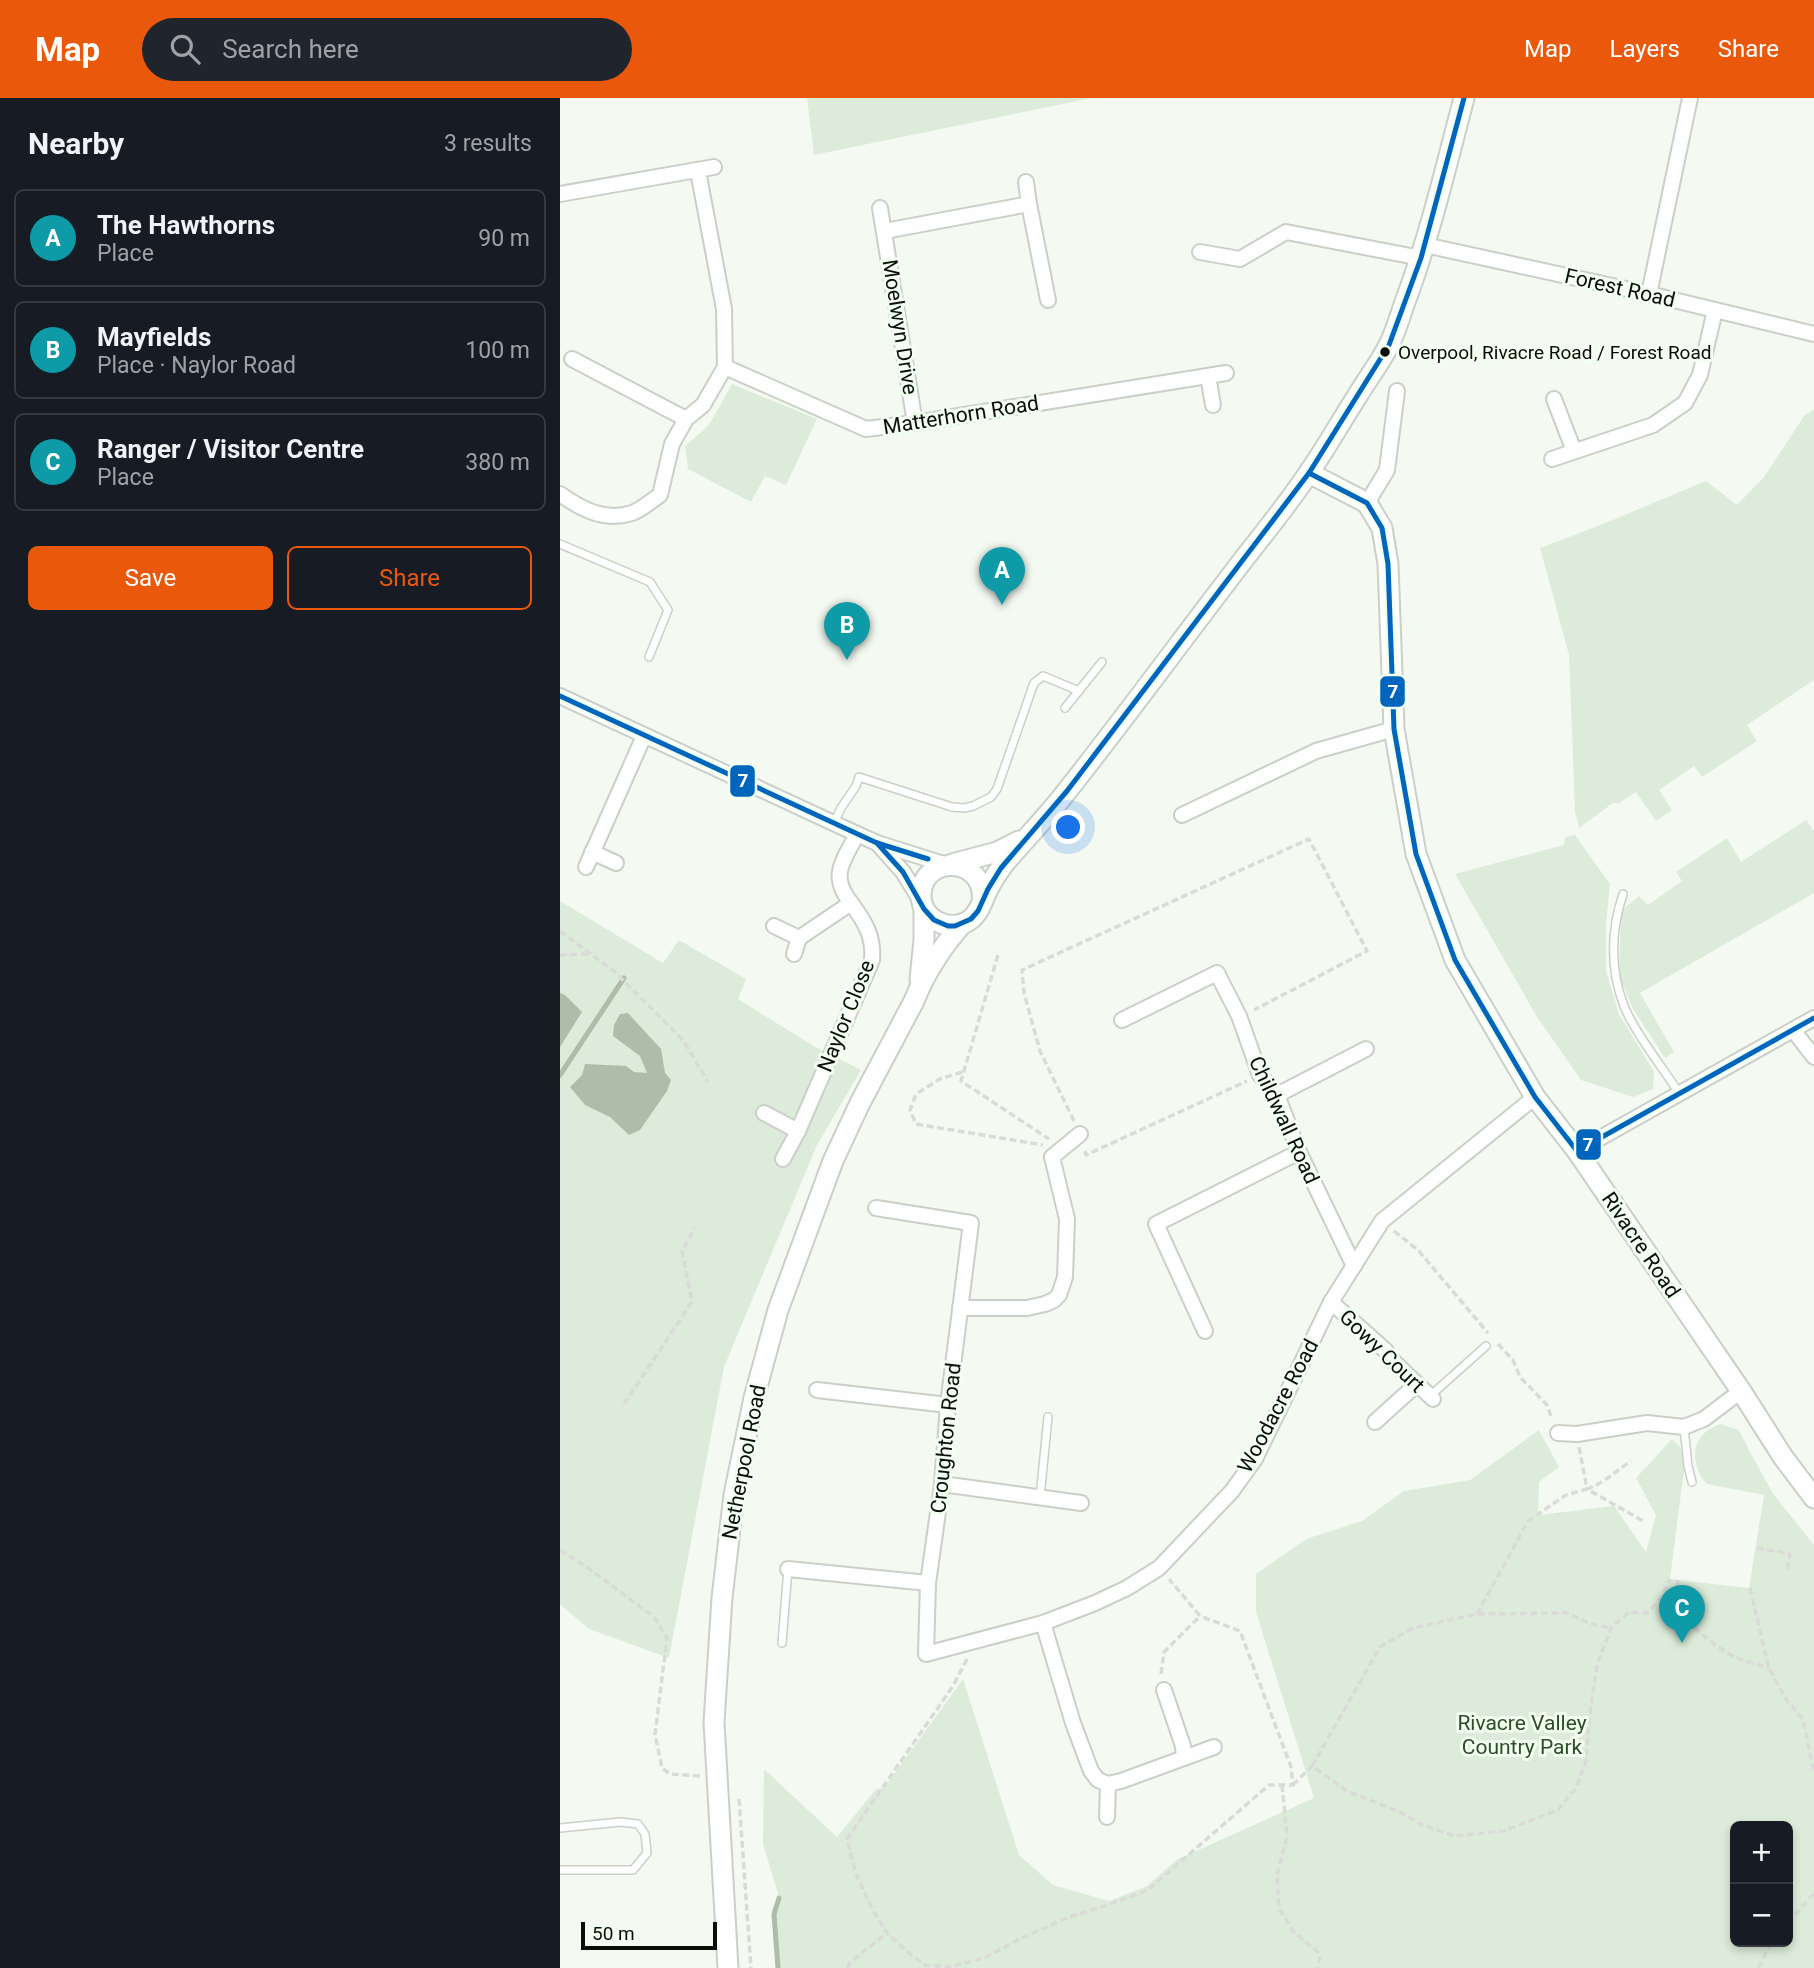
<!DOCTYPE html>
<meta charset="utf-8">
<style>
:root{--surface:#171b24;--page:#20242c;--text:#f1f3f6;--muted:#9ea1a6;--line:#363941;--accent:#ea580c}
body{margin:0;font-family:Roboto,sans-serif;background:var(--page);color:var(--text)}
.controls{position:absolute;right:21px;bottom:21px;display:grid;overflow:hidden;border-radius:10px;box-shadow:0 4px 10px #0003}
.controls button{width:63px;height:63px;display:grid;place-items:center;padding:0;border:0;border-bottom:2px solid var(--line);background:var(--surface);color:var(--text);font:35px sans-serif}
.scale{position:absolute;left:21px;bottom:18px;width:136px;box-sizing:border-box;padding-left:7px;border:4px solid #080f07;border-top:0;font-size:19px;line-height:24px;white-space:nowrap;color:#080f07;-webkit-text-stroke:5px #f2feef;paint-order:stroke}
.you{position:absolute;left:509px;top:730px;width:24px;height:24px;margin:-18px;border:5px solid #fff;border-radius:50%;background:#1a73e8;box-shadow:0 0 0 10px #1a73e833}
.badge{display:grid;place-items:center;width:46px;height:46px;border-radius:50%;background:var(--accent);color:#fff;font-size:23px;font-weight:700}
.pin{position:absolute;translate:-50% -58px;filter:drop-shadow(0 2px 4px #0008)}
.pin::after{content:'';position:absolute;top:37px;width:24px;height:21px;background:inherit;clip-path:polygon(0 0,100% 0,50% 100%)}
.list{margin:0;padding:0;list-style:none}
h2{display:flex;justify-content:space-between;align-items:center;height:91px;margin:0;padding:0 28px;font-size:30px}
h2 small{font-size:23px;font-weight:400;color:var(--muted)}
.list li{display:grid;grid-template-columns:46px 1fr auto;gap:21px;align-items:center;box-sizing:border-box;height:98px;margin:0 14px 14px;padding:0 14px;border:2px solid var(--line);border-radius:10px}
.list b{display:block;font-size:26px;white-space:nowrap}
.list p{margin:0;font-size:23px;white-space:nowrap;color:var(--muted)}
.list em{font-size:23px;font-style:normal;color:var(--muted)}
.actions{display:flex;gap:14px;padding:21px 28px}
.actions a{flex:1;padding:16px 0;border:2px solid var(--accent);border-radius:10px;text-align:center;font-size:24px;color:var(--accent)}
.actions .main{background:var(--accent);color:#fff}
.icon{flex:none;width:38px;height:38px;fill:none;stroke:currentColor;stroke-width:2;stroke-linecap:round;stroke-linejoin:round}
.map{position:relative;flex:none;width:1254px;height:1870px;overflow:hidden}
header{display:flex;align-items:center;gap:42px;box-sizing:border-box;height:98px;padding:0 35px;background:var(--accent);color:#fff}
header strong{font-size:33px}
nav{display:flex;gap:38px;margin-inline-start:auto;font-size:24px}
.search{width:490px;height:63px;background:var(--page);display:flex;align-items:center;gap:18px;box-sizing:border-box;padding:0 24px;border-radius:38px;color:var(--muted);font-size:26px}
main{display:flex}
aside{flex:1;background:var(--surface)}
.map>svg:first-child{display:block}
</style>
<header>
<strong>Map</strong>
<div class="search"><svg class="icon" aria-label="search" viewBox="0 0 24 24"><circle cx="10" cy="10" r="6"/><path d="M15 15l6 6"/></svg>Search here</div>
<nav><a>Map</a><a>Layers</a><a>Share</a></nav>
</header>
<main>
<aside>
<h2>Nearby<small>3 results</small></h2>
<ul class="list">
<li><span class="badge" style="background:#0f9aa8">A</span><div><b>The Hawthorns</b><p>Place</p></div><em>90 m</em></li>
<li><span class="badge" style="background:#0f9aa8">B</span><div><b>Mayfields</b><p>Place · Naylor Road</p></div><em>100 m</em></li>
<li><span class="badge" style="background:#0f9aa8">C</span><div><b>Ranger / Visitor Centre</b><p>Place</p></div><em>380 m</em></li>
</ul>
<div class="actions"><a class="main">Save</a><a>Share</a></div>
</aside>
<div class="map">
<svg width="1254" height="1870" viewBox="0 0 1254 1870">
<rect width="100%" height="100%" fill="#f4faf2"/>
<g fill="#ddecda" fill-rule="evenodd">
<polygon points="247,0 532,0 254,57"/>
<polygon points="172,286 257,321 226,387 205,378 191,404 128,371 125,348 149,327"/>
<polygon points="1254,311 1254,582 1187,627 1197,643 1142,679 1134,668 1099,692 1112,712 1096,723 1076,694 1059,705 1053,705 1019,730 1015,714 1009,557 980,450 1048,424 1146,383 1177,407 1204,379 1244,318"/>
<polygon points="1246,722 1254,733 1254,795 1080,895 1114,954 1105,960 1073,911 1059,878 1061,813 1079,798 1088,807 1122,783 1116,774 1167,740 1181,764"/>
<polygon points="1015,737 1050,786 1046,825 1046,873 1059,916 1094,974 1093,991 1073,999 1021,982 977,919 895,776 1004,747 1005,739"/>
<polygon points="0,803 103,865 119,842 186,881 178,901 252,947 301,972 257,1047 164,1269 109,1560 29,1531 0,1506"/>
<path d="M1160 1326 1179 1332 1191 1356 1214 1397 1254 1447V1870H218L214 1816 219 1799 203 1746 204 1671 277 1739 316 1691 324 1690 403 1581 459 1757 493 1787 549 1803 587 1788 616 1762 754 1700 696 1514V1476L746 1441 802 1423 844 1393 910 1382 979 1332 999 1369 979 1384 978 1417 1054 1408 1086 1454 1096 1417 1076 1380 1112 1341 1120 1349 1125 1364 1110 1481 1189 1490 1204 1397 1147 1386C1128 1364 1131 1336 1160 1326ZM1175 1728H1228V1844H1175Z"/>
</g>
<g fill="#adbdaa">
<polygon points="0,895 5,897 22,914 0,949"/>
<polygon points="68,915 101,951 105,975 111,982 107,993 80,1032 69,1037 50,1019 25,1007 10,989 22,977 25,966 66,968 74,974 87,975 80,958 53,938 54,927 60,916"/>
</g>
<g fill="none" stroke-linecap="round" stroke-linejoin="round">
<g stroke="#adbdaa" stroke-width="5">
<polyline points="0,977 64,880"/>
<polyline points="218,1870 214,1816 219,1800"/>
</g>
<g stroke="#cad0c8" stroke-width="10">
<g id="lane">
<polyline points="0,446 90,484 108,512 89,559"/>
<polyline points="505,610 542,564"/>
<polyline points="274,725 281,710 296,688 299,679 392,709 404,710 413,708 431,699 437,691 474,585 483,578 519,593"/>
<path d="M1063 796C1051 832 1050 871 1064 908 1075 935 1103 970 1119 995"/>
<polyline points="870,1298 926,1248"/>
<polyline points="1124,1329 1128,1368 1132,1384"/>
<polyline points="480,1399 488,1319"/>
<polyline points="222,1545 228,1471"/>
<polyline points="0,1730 60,1724 78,1726 85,1736 87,1755 73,1772 0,1772"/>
</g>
</g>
<g stroke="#cad0c8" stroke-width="18">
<g id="street">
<polyline points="466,84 469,106"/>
<polyline points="0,96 154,69"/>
<polyline points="320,110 355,325"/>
<polyline points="325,133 469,106 488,202"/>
<polyline points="865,147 1089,196 1254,236"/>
<polyline points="640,154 680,161 726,134 861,160"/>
<polyline points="1089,196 1130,0"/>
<polyline points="12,261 126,321"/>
<polyline points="165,269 306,331 355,325 666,275"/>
<polyline points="648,278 653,307"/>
<polyline points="994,301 1014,353"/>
<polyline points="992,361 1093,327 1125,305 1140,277 1155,212"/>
<path d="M0 396C21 411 45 424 72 415 81 412 91 403 100 397L112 346 126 321 143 307 165 269 164 211 138 73"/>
<polyline points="807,405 827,372 837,293"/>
<polyline points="0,598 297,736 317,745 387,767"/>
<polyline points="622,717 756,653 834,631"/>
<polyline points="319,747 343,774 361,803"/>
<polyline points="32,754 56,765"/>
<polyline points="26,769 84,638"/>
<polyline points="214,828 239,840 234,856"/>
<path d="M239 840 291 805C269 777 283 764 297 736"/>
<polyline points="562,922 657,875 679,918 700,977 717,997 739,1054 794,1168"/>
<polyline points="1233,932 1254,959"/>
<polyline points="717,997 806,951"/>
<polyline points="204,1015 238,1033"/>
<polyline points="1017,1053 1254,920"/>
<path d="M223 1061 238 1033 312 862C314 838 305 824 291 805"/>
<polyline points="316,1110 411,1125 388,1307 382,1386 368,1485 366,1556 483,1525 535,1505 567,1490 599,1470 672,1393 695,1361 771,1204 822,1123 975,999"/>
<polyline points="771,1204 825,1252 834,1264 873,1301"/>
<polyline points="400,1210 467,1210 485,1206 494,1202 499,1197 505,1179 507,1121 492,1059 520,1036"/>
<polyline points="645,1233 596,1126 739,1054"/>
<polyline points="257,1292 388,1307"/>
<polyline points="815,1324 857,1286"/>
<polyline points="998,1335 1017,1336 1087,1325 1124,1329 1144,1321 1181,1293"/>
<polyline points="382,1386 521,1405"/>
<polyline points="228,1471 368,1485"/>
<polyline points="483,1525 513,1625 531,1673 538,1682 548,1686 561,1683 624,1660 623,1648 604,1592"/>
<polyline points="624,1660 654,1649"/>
<polyline points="547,1719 548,1686"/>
</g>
</g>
<g stroke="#cad0c8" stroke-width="23">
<g id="secondary">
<polyline points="749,375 807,405 822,430 828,466 834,631 856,756 895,862 975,999 1017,1053 1181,1293 1223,1359 1254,1400"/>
<polyline points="392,766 437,754 459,743"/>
<path d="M422 805C428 758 362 755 361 797 361 823 392 836 411 821 420 814 423 801 428 791 432 783 437 775 443 767 464 742 487 719 507 693 564 621 618 547 674 474 699 441 727 408 750 373 766 350 780 325 796 300 806 283 820 265 829 247 836 233 840 218 845 204 870 137 886 69 904 0"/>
<polyline points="360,881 364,842 364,811"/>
<path d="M168 1870 154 1624 162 1500 174 1397 194 1300 218 1212 273 1063 300 1005 354 903C365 875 382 849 402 826"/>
</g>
</g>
<g stroke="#dadbd9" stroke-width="3.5" stroke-dasharray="7 3.5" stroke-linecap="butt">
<polyline points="0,833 55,874 123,942 148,984"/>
<polyline points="0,857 28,856"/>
<polyline points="438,857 401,983 489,1041"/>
<polyline points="402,974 380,981 356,996 350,1012 356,1026 483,1047"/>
<polyline points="514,1023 480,953 464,895 462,872 749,741 807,853 694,912"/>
<polyline points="525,1053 526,1057 687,983"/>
<polyline points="834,1133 858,1152 928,1235"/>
<polyline points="938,1246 953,1262 960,1279 987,1307 992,1321"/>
<polyline points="64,1306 132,1204 122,1153 135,1130"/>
<path d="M1019 1349 1027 1391C1044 1385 1056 1373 1071 1363"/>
<polyline points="1197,1450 1230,1456 1227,1473"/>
<polyline points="0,1452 28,1470 94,1519 107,1540 95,1636 102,1670 110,1676 140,1678"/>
<path d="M1118 1482C1117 1490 1116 1497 1118 1504 1123 1525 1158 1551 1177 1560 1187 1564 1199 1567 1209 1570"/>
<polyline points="1190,1490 1209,1570 1226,1601 1243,1621 1254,1675"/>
<polyline points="917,1516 968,1423 1006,1397 1027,1391 1083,1423"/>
<polyline points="407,1561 393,1588 287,1741 296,1776 312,1811 327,1835 349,1855 365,1867 389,1869 424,1860 460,1841 509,1819 548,1807 588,1792 709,1687 733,1687 731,1669 680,1533 640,1518"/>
<polyline points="601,1576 604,1554 640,1518 609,1481"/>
<polyline points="752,1668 820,1549 853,1530 917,1516 1007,1515 1031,1526 1051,1530"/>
<polyline points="722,1687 727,1738 717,1777 719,1810 733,1833 760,1856 758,1870"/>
<polyline points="733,1687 752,1668 787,1693 840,1714 862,1727 895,1738 943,1733 998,1712 1016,1690 1026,1663 1029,1622 1037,1567 1051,1530 1069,1514 1087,1515 1101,1500 1110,1481"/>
<polyline points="179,1701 191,1870"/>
<polyline points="1228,1825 1254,1795"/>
<polyline points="288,1870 289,1865 327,1835"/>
<polyline points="1198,1870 1212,1844"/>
</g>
<use href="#lane" stroke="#fdfefd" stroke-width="7"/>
<use href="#street" stroke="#fdfefd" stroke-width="14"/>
<use href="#secondary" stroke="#fdfefd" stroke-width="19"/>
<g stroke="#f2feef" stroke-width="10">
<g id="bus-1">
<polyline points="749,375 807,405 822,430 828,466 834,631 856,756 895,862 975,999 1017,1053 1254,920"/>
<polyline points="0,598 317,745 368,761"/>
<polyline points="317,745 343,774 364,811 374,822 388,828 395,828 411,821 418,813 428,791 441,770 507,693 749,375 829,247 861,160 904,0"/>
</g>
</g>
<use href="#bus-1" stroke="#0065bd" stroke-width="5"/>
</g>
<circle fill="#080f07" stroke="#f2feef" stroke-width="2.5" cx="825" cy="254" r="6"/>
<g text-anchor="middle" stroke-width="6" stroke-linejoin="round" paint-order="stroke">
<g font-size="19" fill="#080f07" stroke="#f2feef" text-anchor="start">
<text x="838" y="261">Overpool, Rivacre Road / Forest Road</text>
</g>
<g font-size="21" fill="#080f07" stroke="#f2feef">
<text transform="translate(1060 190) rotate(13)" y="7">Forest Road</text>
<text transform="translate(340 229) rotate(81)" y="7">Moelwyn Drive</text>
<text transform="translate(401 317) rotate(-9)" y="7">Matterhorn Road</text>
<text transform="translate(286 918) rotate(-68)" y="7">Naylor Close</text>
<text transform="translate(724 1022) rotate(65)" y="7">Childwall Road</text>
<text transform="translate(1081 1147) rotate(56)" y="7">Rivacre Road</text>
<text transform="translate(822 1253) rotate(44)" y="7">Gowy Court</text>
<text transform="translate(718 1308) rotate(-62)" y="7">Woodacre Road</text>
<text transform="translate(386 1340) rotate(-84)" y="7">Croughton Road</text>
<text transform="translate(184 1364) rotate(-79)" y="7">Netherpool Road</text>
</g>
<g font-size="21" fill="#2d4d28" stroke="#f2feef">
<text x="962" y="1632">Rivacre Valley<tspan x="962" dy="24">Country Park</tspan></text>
</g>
</g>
<g stroke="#f2feef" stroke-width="2.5">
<rect x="819" y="577" width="27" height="33" rx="7" fill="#0065bd"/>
<rect x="169" y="666" width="27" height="34" rx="7" fill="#0065bd"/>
<rect x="1015" y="1030" width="27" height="33" rx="7" fill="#0065bd"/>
</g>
<g font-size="19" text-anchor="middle" font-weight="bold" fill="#fff">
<text x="833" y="600">7</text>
<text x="183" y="689">7</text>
<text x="1028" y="1053">7</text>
</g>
</svg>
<div class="controls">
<button>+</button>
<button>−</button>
</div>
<div class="scale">50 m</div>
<div class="you"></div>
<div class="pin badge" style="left:442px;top:507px;background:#0f9aa8">A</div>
<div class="pin badge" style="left:287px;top:562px;background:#0f9aa8">B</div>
<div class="pin badge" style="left:1122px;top:1545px;background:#0f9aa8">C</div>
</div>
</main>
